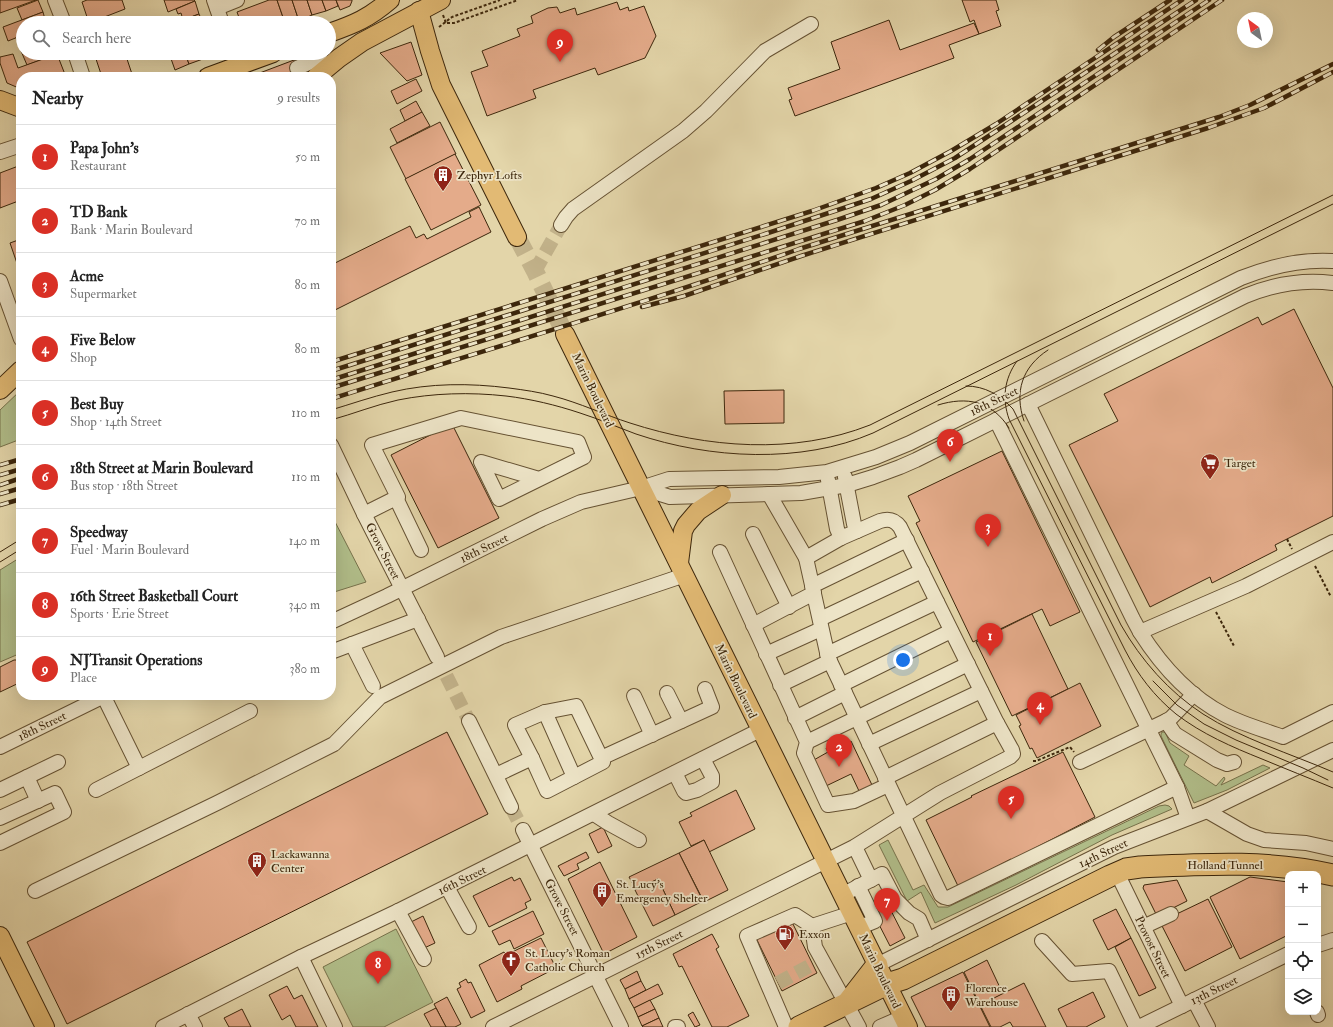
<!DOCTYPE html>
<meta charset="utf-8">
<style>
:root{--surface:#fff;--page:#f2f2f2;--text:#222;--muted:#767676;--line:#e0e0e0;--accent:#d93025}
body{margin:0;font-family:"IM FELL Double Pica",serif;background:var(--page);color:var(--text)}
.controls{position:absolute;right:12px;bottom:12px;display:grid;overflow:hidden;border-radius:8px;box-shadow:0 4px 16px #0002}
.controls button{width:36px;height:36px;display:grid;place-items:center;padding:0;border:0;border-bottom:1px solid var(--line);background:var(--surface);color:var(--text);font:20px sans-serif}
.compass{position:absolute;left:1237px;top:12px;width:36px;height:36px;border-radius:50%;background:var(--surface);box-shadow:0 4px 16px #0002;rotate:327deg}
.you{position:absolute;left:903px;top:660px;width:14px;height:14px;margin:-10px;border:3px solid #fff;border-radius:50%;background:#1a73e8;box-shadow:0 0 0 6px #1a73e833}
.badge{display:grid;place-items:center;width:26px;height:26px;border-radius:50%;background:var(--accent);color:#fff;font-size:13px;font-weight:700}
.pin{position:absolute;translate:-50% -33px;filter:drop-shadow(0 1px 2px #0008)}
.pin::after{content:'';position:absolute;top:21px;width:14px;height:12px;background:inherit;clip-path:polygon(0 0,100% 0,50% 100%)}
.list{margin:0;padding:0;list-style:none}
h2{display:flex;justify-content:space-between;align-items:center;height:52px;margin:0;padding:0 16px;font-size:17px}
h2 small{font-size:13px;font-weight:400;color:var(--muted)}
.list li{display:grid;grid-template-columns:26px 1fr auto;gap:12px;align-items:center;box-sizing:border-box;height:64px;padding:0 16px;border-top:1px solid var(--line)}
.list b{display:block;font-size:15px;white-space:nowrap}
.list p{margin:0;font-size:13px;white-space:nowrap;color:var(--muted)}
.list em{font-size:13px;font-style:normal;color:var(--muted)}
.icon{flex:none;width:22px;height:22px;fill:none;stroke:currentColor;stroke-width:2;stroke-linecap:round;stroke-linejoin:round}
.map{position:relative;flex:none;width:1333px;height:1027px;overflow:hidden}
.search{position:absolute;background:var(--surface);box-shadow:0 4px 16px #0002;left:16px;top:16px;width:320px;height:44px;display:flex;align-items:center;gap:10px;box-sizing:border-box;padding:0 14px;border-radius:22px;color:var(--muted);font-size:15px}
.panel{position:absolute;background:var(--surface);box-shadow:0 4px 16px #0002;left:16px;top:72px;width:320px;height:628px;border-radius:16px}
.map>svg:first-child{display:block}
</style>
<div class="map">
<svg width="1333" height="1027" viewBox="0 0 1333 1027">
<rect width="100%" height="100%" fill="#e3d5a9"/>
<filter id="stains"><feTurbulence type="fractalNoise" baseFrequency=".005" numOctaves="4"/><feColorMatrix values="0 0 0 0 .2 0 0 0 0 .09 0 0 0 0 .02 0 0 0 .5 -.17"/></filter>
<radialGradient id="worn" r=".72"><stop offset=".6" stop-color="#630" stop-opacity="0"/><stop offset="1" stop-color="#630" stop-opacity=".3"/></radialGradient>
<g fill="#b1be8a" stroke="#77724b">
<polygon points="21,390 21,439 0,447 0,410"/>
<polygon points="331,514 366,582 331,593"/>
<polygon points="21,557 21,653 0,662 0,570"/>
<polygon points="1162,732 1165,732 1170,743 1189,756 1184,765 1216,786 1224,777 1225,779 1221,785 1263,765 1270,768 1227,790 1194,803 1161,736 1161,734"/>
<polygon points="1165,805 1169,806 1172,809 1112,835 1016,885 935,923 921,892 907,901 879,845 888,840 913,890 924,885 938,907 948,907 1159,806"/>
<polygon points="396,929 433,1002 384,1027 353,1027 323,967"/>
</g>
<g fill="#e4ab8a" stroke="#3d270c">
<polygon points="0,0 36,0 0,13"/>
<polygon points="38,0 43,12 22,20 17,8"/>
<polygon points="87,0 122,0 125,9 89,23 82,2"/>
<polygon points="164,0 194,0 195,1 168,12"/>
<polygon points="269,0 277,0 285,23 241,23 237,12"/>
<polygon points="277,0 292,0 299,21 292,23 285,23"/>
<polygon points="292,0 307,0 312,15 299,21"/>
<polygon points="307,0 322,0 326,11 312,15"/>
<polygon points="322,0 336,0 338,6 326,11"/>
<polygon points="336,0 352,0 352,1 350,6 340,10"/>
<polygon points="962,0 996,0 999,10 996,11 1001,26 979,34 974,20 970,22"/>
<polygon points="195,1 199,14 183,20 181,13 178,14 176,9"/>
<polygon points="617,2 620,10 628,7 629,11 644,6 656,36 645,58 598,75 595,68 533,90 536,98 487,116 471,72 488,66 482,51 520,36 517,29 533,23 531,16 548,8 557,7 560,13 575,8 577,15"/>
<polygon points="43,12 46,23 23,23 23,35 8,41 3,27"/>
<polygon points="199,14 203,23 174,23 183,20"/>
<polygon points="889,20 900,50 974,23 979,34 949,45 954,58 795,116 789,100 792,99 788,88 840,69 831,42"/>
<polygon points="23,35 23,50 21,51 16,37"/>
<polygon points="411,42 422,75 407,81 380,53"/>
<polygon points="23,50 23,53 57,54 27,65 21,51"/>
<polygon points="94,53 125,53 133,77 102,77"/>
<polygon points="169,53 185,53 189,64 175,70"/>
<polygon points="185,53 214,53 214,55 189,64"/>
<polygon points="13,54 18,68 57,54 66,77 21,77 21,89 7,83 0,63 0,57"/>
<polygon points="294,60 300,75 299,77 258,77 257,74"/>
<polygon points="416,79 422,91 397,104 391,91"/>
<polygon points="416,101 422,112 405,121 400,110"/>
<polygon points="422,112 430,126 397,143 390,129"/>
<polygon points="440,122 456,154 406,179 390,147"/>
<polygon points="455,154 481,205 431,230 405,179"/>
<polygon points="21,165 21,200 0,208 0,173"/>
<polygon points="479,207 491,232 331,312 331,265 410,226 416,238 424,234 427,239 471,217 469,212"/>
<polygon points="21,239 21,275 10,243"/>
<polygon points="1294,309 1333,388 1333,516 1275,545 1277,550 1212,583 1210,577 1150,607 1069,445 1118,421 1104,394 1258,317 1262,325"/>
<polygon points="784,390 784,423 725,424 724,391"/>
<polygon points="452,424 499,518 438,548 391,455"/>
<polygon points="1002,451 1080,612 1050,626 1042,609 973,642 916,523 920,521 908,496"/>
<polygon points="1032,614 1068,689 1012,716 976,642"/>
<polygon points="14,660 21,660 21,682 0,692 0,667"/>
<polygon points="1080,683 1101,726 1037,758 1032,748 1030,749 1019,726 1021,725 1016,715"/>
<polygon points="447,732 488,814 67,1024 27,942"/>
<polygon points="840,741 843,745 851,741 872,785 859,791 851,774 826,786 812,761 828,752 826,748"/>
<polygon points="1063,752 1095,817 1012,860 1011,859 958,886 926,820 972,797 971,796"/>
<polygon points="736,790 755,829 709,852 704,840 691,846 679,822 692,816 690,813"/>
<polygon points="603,827 612,846 598,853 589,834"/>
<polygon points="704,840 728,890 704,902 679,853"/>
<polygon points="586,852 589,858 577,864 579,869 564,876 558,866"/>
<polygon points="679,853 703,901 675,915 658,879 636,890 629,877"/>
<polygon points="600,862 637,937 604,954 568,879"/>
<polygon points="512,877 514,881 520,878 531,900 525,903 527,908 489,927 473,896"/>
<polygon points="1250,877 1288,882 1288,935 1240,959 1210,897"/>
<polygon points="658,879 675,915 653,926 635,890"/>
<polygon points="1177,880 1187,901 1157,916 1143,888 1144,885"/>
<polygon points="884,897 905,938 890,946 869,905"/>
<polygon points="1208,899 1232,947 1185,971 1160,922"/>
<polygon points="1116,909 1131,938 1108,950 1093,920"/>
<polygon points="533,911 544,934 514,949 510,940 499,945 492,931"/>
<polygon points="423,916 435,943 422,949 409,923"/>
<polygon points="791,920 817,973 782,991 756,938"/>
<polygon points="712,934 719,947 716,949 749,1016 727,1027 712,1027 682,966 679,967 673,954"/>
<polygon points="541,938 556,968 521,986 522,989 497,1002 479,965 504,952 506,955"/>
<polygon points="1131,938 1156,988 1139,996 1115,947"/>
<polygon points="987,960 1003,994 980,1005 964,972"/>
<polygon points="637,971 641,981 625,989 620,980"/>
<polygon points="963,972 990,1027 926,1027 911,997"/>
<polygon points="466,979 468,983 471,982 485,1011 471,1018 457,989 461,987 459,983"/>
<polygon points="641,981 646,990 629,999 625,989"/>
<polygon points="1024,983 1046,1027 1013,1027 1010,1022 1000,1027 991,1027 980,1005"/>
<polygon points="658,984 663,994 634,1008 629,999"/>
<polygon points="287,986 294,999 302,995 318,1027 296,1027 290,1015 282,1020 269,995"/>
<polygon points="1093,992 1105,1017 1086,1027 1067,1027 1058,1009"/>
<polygon points="447,997 461,1024 455,1027 446,1027 434,1004"/>
<polygon points="650,1000 655,1009 638,1017 634,1008"/>
<polygon points="436,1008 446,1027 431,1027 424,1014"/>
<polygon points="242,1009 251,1027 229,1027 224,1018"/>
<polygon points="655,1009 659,1018 642,1026 638,1017"/>
<polygon points="693,1012 700,1025 695,1027 688,1015"/>
<polygon points="659,1018 663,1027 643,1027 642,1026"/>
</g>
<g fill="none" stroke-linecap="round" stroke-linejoin="round">
<g stroke="#c2b28a" stroke-width="14" stroke-dasharray="14 7" stroke-linecap="butt">
<polyline points="535,271 561,225"/>
<polyline points="437,657 469,721"/>
<polyline points="511,807 523,830"/>
<polyline points="778,983 813,964"/>
</g>
<polyline stroke="#c2b28a" stroke-width="18" stroke-dasharray="18 9" stroke-linecap="butt" points="517,237 535,271 565,334"/>
<g stroke="#665233" stroke-width="16">
<g id="minor">
<polyline points="55,0 64,23"/>
<polyline points="214,0 222,23"/>
<polyline points="217,8 237,0"/>
<polyline points="75,53 83,77"/>
<polyline points="233,53 237,66"/>
<polyline points="297,68 320,58"/>
<polyline points="0,152 21,145"/>
<polyline points="561,225 566,217 573,209 683,131 706,111 765,51 811,24"/>
<polyline points="0,281 21,339"/>
<polyline points="1028,404 1133,619 1140,632 1246,586 1333,542"/>
<polyline points="996,420 1177,787 1188,818"/>
<polyline points="331,445 364,514 437,657"/>
<polyline points="845,477 854,524 857,531"/>
<polyline points="828,480 837,529 841,538"/>
<path d="M641 488 670 497 801 493 847 485 873 477 900 467 916 460 1245 296C1274 284 1302 279 1333 283"/>
<polyline points="769,494 806,558"/>
<polyline points="396,498 421,550"/>
<polyline points="364,514 398,497 372,445 461,418 578,442 584,457 499,499 481,462 539,479"/>
<polyline points="753,534 789,607"/>
<polyline points="720,552 807,742 804,753 828,805 854,801 888,785"/>
<polyline points="812,586 907,540"/>
<polyline points="820,619 922,571"/>
<path d="M331 622 387 596 542 519 581 502 641 488 669 479 779 477 827 472 876 457 910 443 1241 278C1271 266 1301 259 1333 261"/>
<polyline points="753,625 814,593"/>
<path d="M1140 632C1161 665 1190 697 1225 715 1243 724 1264 730 1283 737L1333 712"/>
<polyline points="352,644 373,686"/>
<polyline points="331,652 418,619"/>
<polyline points="766,654 821,629"/>
<polyline points="827,654 937,602"/>
<polyline points="780,685 830,661"/>
<polyline points="841,685 951,631"/>
<polyline points="667,693 681,721"/>
<polyline points="634,696 652,735"/>
<polygon points="576,706 603,762 547,791 532,758 515,725 545,712"/>
<polyline points="545,712 574,777"/>
<polyline points="795,718 845,693"/>
<polyline points="469,721 511,807"/>
<polyline points="1166,721 1175,734 1217,760 1227,764 1234,762"/>
<polyline points="807,742 968,664"/>
<polyline points="869,744 981,691"/>
<polyline points="0,747 106,695"/>
<polyline points="601,758 712,707 705,689"/>
<polyline points="1080,762 1166,721 1171,718 1194,694"/>
<polyline points="139,768 250,711"/>
<polyline points="675,773 684,791 686,793 697,790 712,782 712,776 703,759"/>
<polyline points="496,775 532,758"/>
<polyline points="27,777 58,762"/>
<polyline points="885,778 997,723"/>
<polyline points="0,790 27,777 38,801"/>
<polyline points="96,790 139,768 103,695"/>
<polyline points="1207,811 1247,834 1264,840 1306,843 1333,849"/>
<polyline points="594,814 608,823 639,840"/>
<polyline points="0,818 55,793 64,812 0,843"/>
<polyline points="523,830 621,1027"/>
<polyline points="855,847 871,880"/>
<polyline points="1117,873 1182,1006"/>
<polyline points="858,886 875,921 858,928"/>
<polyline points="447,887 469,927"/>
<polyline points="35,891 217,803 334,744 380,697 501,637 685,575"/>
<polyline points="842,895 882,874 895,899 909,913 919,919 928,940"/>
<polyline points="398,911 424,959"/>
<polyline points="812,926 815,947 859,1027"/>
<polyline points="1143,927 1171,914"/>
<polyline points="1042,941 1072,974 1109,971 1136,1027"/>
<polyline points="1318,945 1333,940"/>
<polyline points="301,957 335,1027"/>
<polyline points="877,965 1114,847 1207,811 1333,750"/>
<polyline points="1194,1000 1208,1027"/>
<polyline points="1317,1012 1318,1015"/>
<polyline points="188,1014 195,1027"/>
<polyline points="163,1027 301,957 398,911 760,730"/>
<path d="M493 1027 854 847 940 793 1010 757 1013 754 1012 750 997 723 900 527C895 520 889 518 880 521L841 538 806 558 828 657 941 895 944 897 948 898 1177 787"/>
<polyline points="675,1027 678,1027"/>
<polyline points="786,1027 747,936 795,915 812,926 852,913"/>
<polyline points="880,1027 903,1017"/>
<polyline points="1139,1027 1288,954"/>
</g>
</g>
<g stroke="#3d270c" stroke-width="20">
<g id="major">
<polyline points="419,11 430,51 441,85 517,237"/>
<path d="M329 33C355 24 369 18 390 0"/>
<polyline points="208,77 273,53"/>
<polyline points="316,77 339,58 362,42 441,0"/>
<polyline points="0,100 21,108"/>
<polyline points="565,334 908,1027"/>
<polyline points="0,390 21,370"/>
<polyline points="679,563 683,531 686,525 698,511 722,495"/>
<polyline points="0,936 45,1027"/>
</g>
</g>
<g stroke="#3d270c" stroke-width="23">
<g id="highway">
<polyline points="849,1001 877,965"/>
<path d="M799 1027 887 984 903 979 1110 876 1126 869 1140 867C1204 864 1270 860 1333 875"/>
</g>
</g>
<g stroke="#3d270c" stroke-width="2" stroke-dasharray="3 2" stroke-linecap="butt">
<polyline points="443,15 446,23"/>
<polyline points="447,23 454,23 518,0"/>
<polyline points="439,27 452,17 500,0"/>
<polyline points="1287,539 1292,549"/>
<polyline points="1315,566 1331,597"/>
<polyline points="1216,612 1234,646"/>
<polyline points="1033,761 1036,761 1070,747 1074,752"/>
</g>
<use href="#minor" stroke="#ede4c7" stroke-width="14"/>
<use href="#major" stroke="#e2ba74" stroke-width="18"/>
<use href="#highway" stroke="#e2ba74" stroke-width="21"/>
<g stroke="#3d270c" stroke-width="1">
<path d="M1017 361C1004 379 1002 399 1009 419L1125 650C1138 675 1154 696 1176 714 1202 734 1232 747 1262 759 1286 769 1309 778 1333 788"/>
<path d="M966 386C985 386 1000 395 1013 409L1121 625C1141 660 1169 692 1203 714 1240 738 1291 754 1333 772"/>
<path d="M938 405C967 396 992 401 1009 428"/>
<path d="M331 410C351 404 371 397 392 392 430 383 470 383 509 388 524 390 539 392 553 396 580 403 605 415 630 423 707 448 794 455 870 425L1333 195"/>
<path d="M331 420C353 414 375 405 398 400 433 393 470 392 506 396 531 399 556 405 580 413 599 419 617 427 636 434 710 459 801 464 873 433L1333 204"/>
<path d="M1024 421C1014 392 1022 367 1048 350"/>
<polyline points="0,552 21,539"/>
<polyline points="0,562 21,549"/>
<polyline points="1153,681 1177,705 1204,724 1236,740 1303,768 1328,780"/>
</g>
<g stroke="#3d270c" stroke-width="4.5">
<g id="rail">
<polyline points="1098,50 1114,37 1170,0"/>
<polyline points="642,307 684,296 801,256 1208,128 1264,108 1333,72"/>
<polyline points="331,362 812,211 876,188 910,173 951,151 996,124 1182,0"/>
<polyline points="331,371 768,233 871,199 911,181 955,158 1196,0"/>
<polyline points="331,380 837,220 881,205 936,179 970,159 1209,0"/>
<polyline points="331,388 865,221 905,205 935,190 970,169 1222,0"/>
<path d="M331 399C487 349 644 304 799 249L1219 117 1250 105 1333 64"/>
<polyline points="0,465 21,459"/>
<polyline points="0,475 21,469"/>
<polyline points="0,485 21,478"/>
<polyline points="0,494 21,488"/>
<polyline points="0,505 21,499"/>
</g>
</g>
<use href="#rail" stroke="#ede4c7" stroke-width="3" stroke-dasharray="9" stroke-linecap="butt"/>
</g>
<defs>
<g id="building-pin" transform="scale(1)"><path d="M0 17L-7.5 6A9.5 9.5 0 1 1 7.5 6Z" fill="#8f2418" stroke="#ede4c7"/><path d="M-4-6H4V6H1V3H-1V6H-4ZM-2.5-4.3h1.7v1.8h-1.7ZM.8-4.3h1.7v1.8H.8ZM-2.5-1h1.7V.8h-1.7ZM.8-1h1.7V.8H.8Z" fill="#fff"/></g>
<g id="supermarket-pin" transform="scale(1)"><path d="M0 17L-7.5 6A9.5 9.5 0 1 1 7.5 6Z" fill="#8f2418" stroke="#ede4c7"/><path d="M-6-5.5h2.5l.6 2H6L4.5 2H-2.5L-4.4-4H-6ZM-1.5 3.2a1.3 1.3 0 1 0 .1 0ZM3 3.2a1.3 1.3 0 1 0 .1 0Z" fill="#fff"/></g>
<g id="fuel-pin" transform="scale(1)"><path d="M0 17L-7.5 6A9.5 9.5 0 1 1 7.5 6Z" fill="#8f2418" stroke="#ede4c7"/><path d="M-5.5-6h7V0h2V4h1.3V-2.5L3-4.5l.8-.8L6-3V5H2.5V1h-1V6h-7ZM-4.2-4.7v3.2H.2V-4.7Z" fill="#fff"/></g>
<g id="church-pin" transform="scale(1)"><path d="M0 17L-7.5 6A9.5 9.5 0 1 1 7.5 6Z" fill="#8f2418" stroke="#ede4c7"/><path d="M-1.2-6h2.4v3.5h3.3v2.4h-3.3V6h-2.4V-.1h-3.3v-2.4h3.3Z" fill="#fff"/></g>
</defs>
<g fill-rule="evenodd">
<use href="#building-pin" x="443" y="175"/>
<use href="#supermarket-pin" x="1210" y="463"/>
<use href="#building-pin" x="257" y="861"/>
<use href="#building-pin" x="602" y="891"/>
<use href="#fuel-pin" x="785" y="934"/>
<use href="#church-pin" x="511" y="960"/>
<use href="#building-pin" x="951" y="995"/>
</g>
<g text-anchor="middle" stroke-width="3.5" stroke-linejoin="round" paint-order="stroke">
<g font-size="12" fill="#3d270c" stroke="#ede4c7" text-anchor="start">
<text x="457" y="179">Zephyr Lofts</text>
<text x="1224" y="467">Target</text>
<text x="271" y="858">Lackawanna<tspan x="271" dy="14">Center</tspan></text>
<text x="616" y="888">St. Lucy's<tspan x="616" dy="14">Emergency Shelter</tspan></text>
<text x="799" y="938">Exxon</text>
<text x="525" y="957">St. Lucy's Roman<tspan x="525" dy="14">Catholic Church</tspan></text>
<text x="965" y="992">Florence<tspan x="965" dy="14">Warehouse</tspan></text>
</g>
<g font-size="12" fill="#3d270c" stroke="#ede4c7">
<text transform="translate(593 390) rotate(64)" y="4">Marin Boulevard</text>
<text transform="translate(994 401) rotate(-26)" y="4">18th Street</text>
<text transform="translate(484 548) rotate(-26)" y="4">18th Street</text>
<text transform="translate(383 551) rotate(63)" y="4">Grove Street</text>
<text transform="translate(736 681) rotate(64)" y="4">Marin Boulevard</text>
<text transform="translate(42 726) rotate(-26)" y="4">18th Street</text>
<text transform="translate(1103 853) rotate(-25)" y="4">14th Street</text>
<text x="1225" y="869">Holland Tunnel</text>
<text transform="translate(462 880) rotate(-26)" y="4">16th Street</text>
<text transform="translate(562 907) rotate(63)" y="4">Grove Street</text>
<text transform="translate(659 944) rotate(-26)" y="4">15th Street</text>
<text transform="translate(1153 947) rotate(64)" y="4">Provost Street</text>
<text transform="translate(880 971) rotate(64)" y="4">Marin Boulevard</text>
<text transform="translate(1214 990) rotate(-26)" y="4">13th Street</text>
</g>
</g>
<rect width="100%" height="100%" filter="url(#stains)"/>
<rect width="100%" height="100%" fill="url(#worn)"/>
</svg>
<div class="controls">
<button>+</button>
<button>−</button>
<button><svg class="icon" aria-label="locate" viewBox="0 0 24 24"><circle cx="12" cy="12" r="6"/><path d="M12 2v4M12 18v4M2 12h4M18 12h4"/></svg></button>
<button><svg class="icon" aria-label="layers" viewBox="0 0 24 24"><path d="M12 4l9 5-9 5-9-5zM3 14l9 5 9-5"/></svg></button>
</div>
<svg class="compass" viewBox="-18 -18 36 36"><path d="M0-13l5 13h-10z" fill="#e53935"/><path d="M0 13l5-13h-10z" fill="#767676"/></svg>
<div class="you"></div>
<div class="pin badge" style="left:990px;top:656px">1</div>
<div class="pin badge" style="left:839px;top:767px">2</div>
<div class="pin badge" style="left:988px;top:547px">3</div>
<div class="pin badge" style="left:1040px;top:725px">4</div>
<div class="pin badge" style="left:1011px;top:819px">5</div>
<div class="pin badge" style="left:950px;top:462px">6</div>
<div class="pin badge" style="left:887px;top:921px">7</div>
<div class="pin badge" style="left:378px;top:984px">8</div>
<div class="pin badge" style="left:560px;top:62px">9</div>
<div class="search"><svg class="icon" aria-label="search" viewBox="0 0 24 24"><circle cx="10" cy="10" r="6"/><path d="M15 15l6 6"/></svg>Search here</div>
<section class="panel">
<h2>Nearby<small>9 results</small></h2>
<ul class="list">
<li><span class="badge">1</span><div><b>Papa John's</b><p>Restaurant</p></div><em>50 m</em></li>
<li><span class="badge">2</span><div><b>TD Bank</b><p>Bank · Marin Boulevard</p></div><em>70 m</em></li>
<li><span class="badge">3</span><div><b>Acme</b><p>Supermarket</p></div><em>80 m</em></li>
<li><span class="badge">4</span><div><b>Five Below</b><p>Shop</p></div><em>80 m</em></li>
<li><span class="badge">5</span><div><b>Best Buy</b><p>Shop · 14th Street</p></div><em>110 m</em></li>
<li><span class="badge">6</span><div><b>18th Street at Marin Boulevard</b><p>Bus stop · 18th Street</p></div><em>110 m</em></li>
<li><span class="badge">7</span><div><b>Speedway</b><p>Fuel · Marin Boulevard</p></div><em>140 m</em></li>
<li><span class="badge">8</span><div><b>16th Street Basketball Court</b><p>Sports · Erie Street</p></div><em>340 m</em></li>
<li><span class="badge">9</span><div><b>NJTransit Operations</b><p>Place</p></div><em>380 m</em></li>
</ul>
</section>
</div>
